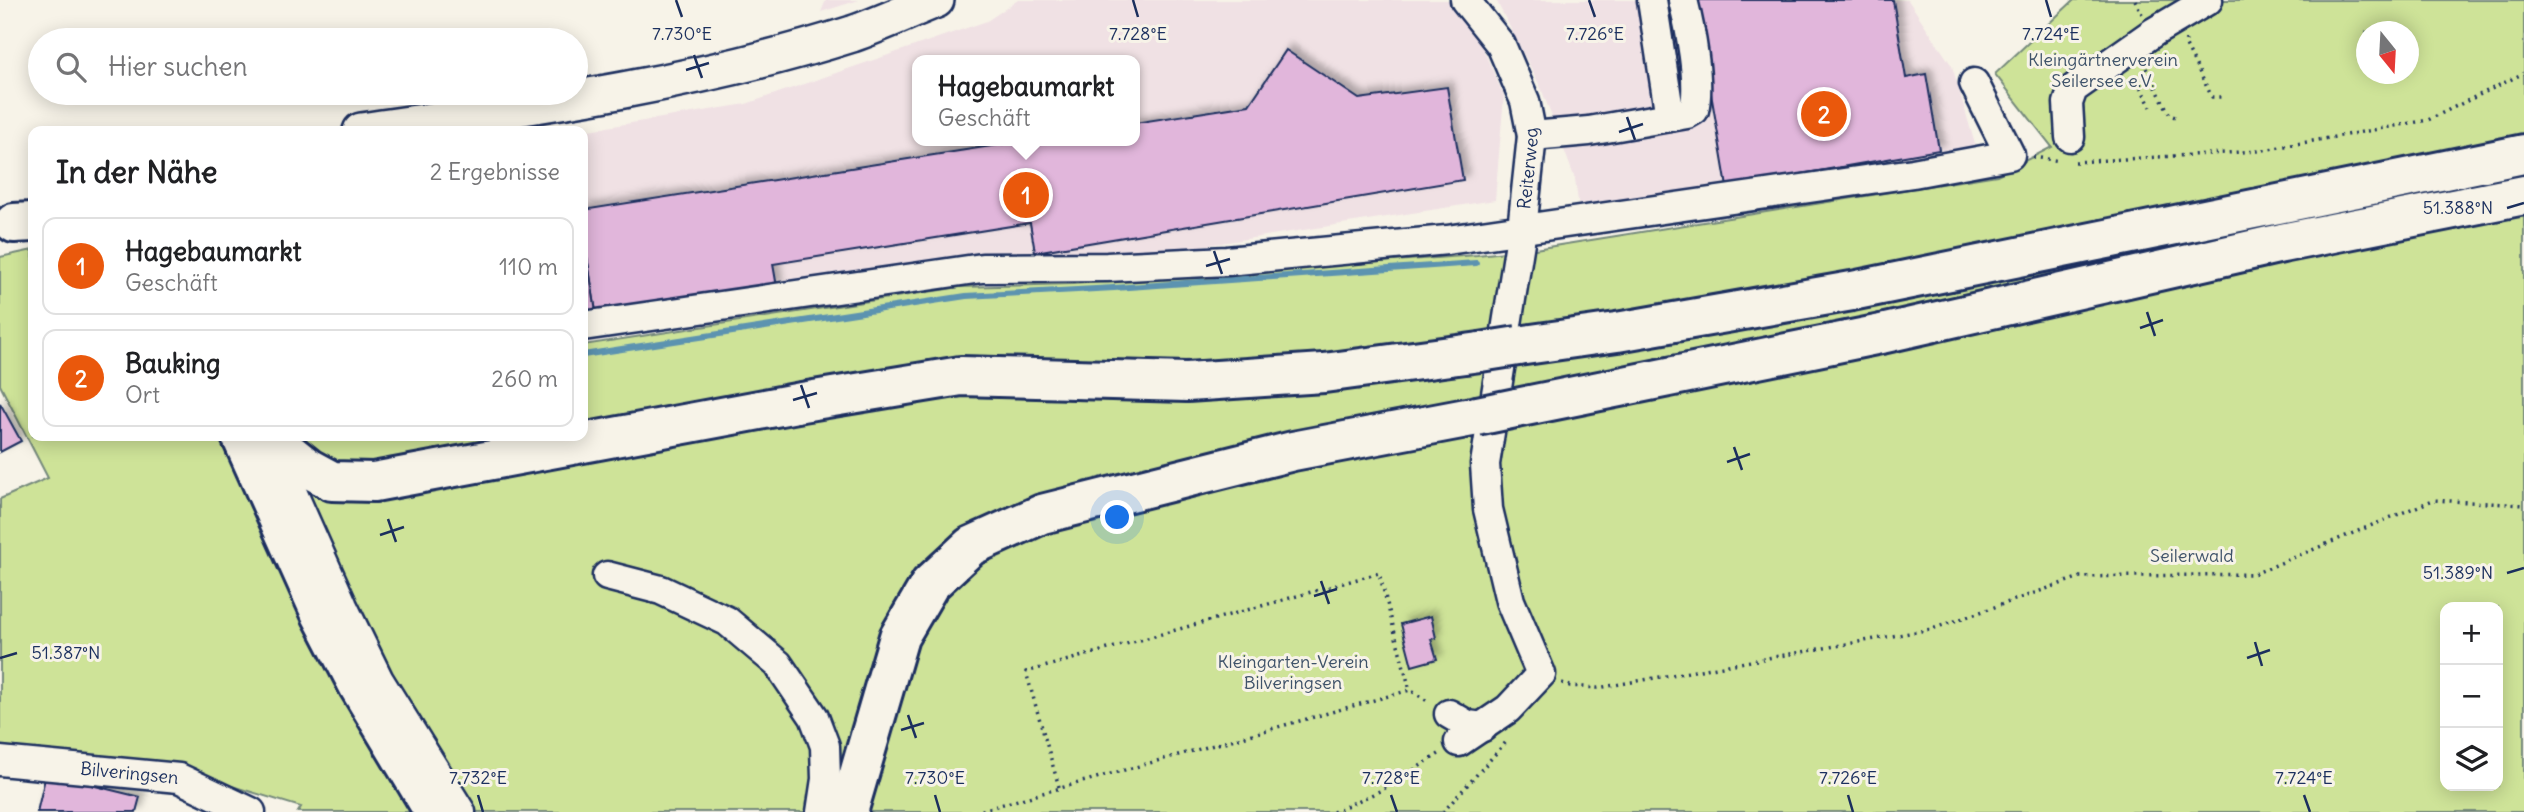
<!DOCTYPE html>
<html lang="de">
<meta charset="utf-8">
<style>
:root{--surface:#fff;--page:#f2f2f2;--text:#202124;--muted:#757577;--line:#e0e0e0;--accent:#ea580c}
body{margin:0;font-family:Delius,sans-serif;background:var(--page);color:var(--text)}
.controls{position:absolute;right:21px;bottom:21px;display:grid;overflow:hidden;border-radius:14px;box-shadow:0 4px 18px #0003}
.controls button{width:63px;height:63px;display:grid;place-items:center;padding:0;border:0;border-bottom:2px solid var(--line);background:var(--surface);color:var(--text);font:35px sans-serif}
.compass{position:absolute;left:2356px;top:21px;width:63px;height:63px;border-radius:50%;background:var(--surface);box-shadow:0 4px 18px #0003;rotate:162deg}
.you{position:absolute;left:1118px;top:518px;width:24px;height:24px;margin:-18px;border:5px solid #fff;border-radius:50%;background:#1a73e8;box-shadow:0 0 0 10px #1a73e833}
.badge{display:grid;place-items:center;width:46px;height:46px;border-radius:50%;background:var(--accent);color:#fff;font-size:23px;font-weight:700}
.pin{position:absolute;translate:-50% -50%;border:4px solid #fff;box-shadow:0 2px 7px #0006}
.popup{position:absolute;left:912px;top:55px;width:228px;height:91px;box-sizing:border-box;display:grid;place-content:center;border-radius:14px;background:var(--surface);filter:drop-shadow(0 2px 5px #0005);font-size:23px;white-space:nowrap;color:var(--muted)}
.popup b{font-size:26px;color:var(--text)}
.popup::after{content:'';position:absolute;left:50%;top:100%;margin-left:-14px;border:14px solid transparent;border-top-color:var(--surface)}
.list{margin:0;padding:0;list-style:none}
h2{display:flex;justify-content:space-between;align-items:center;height:91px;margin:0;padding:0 28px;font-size:30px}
h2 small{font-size:23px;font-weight:400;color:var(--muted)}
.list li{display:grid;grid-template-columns:46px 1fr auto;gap:21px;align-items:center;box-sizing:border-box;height:98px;margin:0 14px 14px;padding:0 14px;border:2px solid var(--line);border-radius:14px}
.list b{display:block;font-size:26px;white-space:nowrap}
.list p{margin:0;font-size:23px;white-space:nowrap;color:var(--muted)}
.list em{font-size:23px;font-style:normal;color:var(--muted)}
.icon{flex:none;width:38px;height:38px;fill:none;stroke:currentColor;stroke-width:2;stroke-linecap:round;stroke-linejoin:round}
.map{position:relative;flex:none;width:2524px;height:812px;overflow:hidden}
.search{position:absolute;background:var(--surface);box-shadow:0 4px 18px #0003;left:28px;top:28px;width:560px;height:77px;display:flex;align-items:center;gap:18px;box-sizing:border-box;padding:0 24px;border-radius:38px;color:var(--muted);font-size:26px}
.panel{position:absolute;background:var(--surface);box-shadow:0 4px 18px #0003;left:28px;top:126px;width:560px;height:315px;border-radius:14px}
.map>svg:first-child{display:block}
</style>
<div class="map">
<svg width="2524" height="812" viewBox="0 0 2524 812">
<defs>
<filter id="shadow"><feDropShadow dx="5.5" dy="-5.5" stdDeviation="3.5" flood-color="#0004"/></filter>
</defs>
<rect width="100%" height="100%" fill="#f7f3e8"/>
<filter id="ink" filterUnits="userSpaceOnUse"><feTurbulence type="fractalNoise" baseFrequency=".0143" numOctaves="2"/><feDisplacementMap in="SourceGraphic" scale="14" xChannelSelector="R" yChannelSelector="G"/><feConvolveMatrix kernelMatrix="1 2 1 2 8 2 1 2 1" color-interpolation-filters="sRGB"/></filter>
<g filter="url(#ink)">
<g fill="#f0e1e4" fill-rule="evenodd">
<polygon points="826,0 859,0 821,12"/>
<path d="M1018 0H1461L1504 96 1495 200 583 343V131L746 104 987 21ZM918 60H1134V141H918Z"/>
<polygon points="1496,0 1908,0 1952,66 1982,168 1583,238 1575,179 1541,88"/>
</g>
<path fill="#cee398" stroke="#74897b" stroke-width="2" fill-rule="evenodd" d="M2074 0H2524V812H298L301 807 173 768 0 753V499L48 478 0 385V257L33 250V436H583V345L960 287 1072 284 1477 255 1535 249 1997 175 2052 147 1995 74ZM2366 32H2408V74H2366ZM2445 607H2498V786H2445Z"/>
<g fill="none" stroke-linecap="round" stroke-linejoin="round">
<polyline stroke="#5c93b0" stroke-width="6" points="583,355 966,296 1114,288 1476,263"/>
</g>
<g fill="#e1b6db" stroke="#1b2f5e" stroke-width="2" filter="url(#shadow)">
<polygon points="1695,0 1893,0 1906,78 1926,74 1939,150 1727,187"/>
<polygon points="1286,50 1359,99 1447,87 1463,180 1035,252 1030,223 773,264 777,287 596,312 583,232 583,210 1023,141 1134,141 1134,123 1249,105"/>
<polygon points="583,232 596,312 583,314"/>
<polygon points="0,403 21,441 0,452"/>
<polygon points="1431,616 1436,638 1431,639 1437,659 1412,666 1401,624"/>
<polygon points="46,774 140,797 136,812 37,812"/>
</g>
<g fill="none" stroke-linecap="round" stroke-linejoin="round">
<g stroke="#1b2f5e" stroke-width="33">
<g id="minor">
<polyline points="1652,0 1670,117"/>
<path d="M1532 136 1589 131 1687 114 1694 110C1701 82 1690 28 1683 0"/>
<polyline points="2070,137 2068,103 2073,89 2154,32 2208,0"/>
<polyline points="583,326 982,268 1107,267 1227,261 1447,240 1913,173 2010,155 1974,83"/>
<polyline points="270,442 343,606 379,680 461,812"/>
<polyline points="607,576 661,590 727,621 778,664 814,717 825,746 826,779 821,812"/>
<polyline points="1449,714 1468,725 1483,727"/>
<path id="s1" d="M1459 742 1508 709 1541 674 1510 601 1488 509 1485 464 1522 229 1532 136 1525 101 1501 45 1465 0"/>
<path id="s2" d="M0 761 179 778 251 812"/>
</g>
</g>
<g stroke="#1b2f5e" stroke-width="40">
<path id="major" d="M361 131C527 107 692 85 852 34 881 24 908 11 936 0"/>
</g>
<g stroke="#1b2f5e" stroke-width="44">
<g id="highway">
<polyline points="14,223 33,222"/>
<polyline points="1518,346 1617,332 1852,291 2524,154"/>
<polyline points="1516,408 1881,334 2282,243 2524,195"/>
<polyline points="241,436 321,614 359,687 434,812"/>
<polyline points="268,436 308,468 332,481 374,482 802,402 961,376 1187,382 1324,373 1480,352"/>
<polyline points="848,812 899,637 930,584 971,546 1042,514 1293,451 1477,416"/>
</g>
</g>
<g stroke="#1b2f5e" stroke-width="3.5" stroke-dasharray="2 5" stroke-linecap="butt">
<polyline points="2135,0 2142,14"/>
<polyline points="2186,40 2185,44 2212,97 2224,97"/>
<polyline points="2146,68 2170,115 2178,118"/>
<polyline points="2134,75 2151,107"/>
<polyline points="2033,157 2060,161"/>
<polyline points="2075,162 2258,151 2428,120 2524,73"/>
<polyline points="1562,683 1570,686 1598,688 1932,629 2080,577 2254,574 2433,500 2524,505"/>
<polyline points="1059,787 1026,672 1379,573 1410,690"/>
<polyline points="975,812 1410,690 1429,702"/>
<polyline points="1333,812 1382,790 1439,754"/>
<polyline points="1443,812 1507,741"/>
</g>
<use href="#minor" stroke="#f7f3e8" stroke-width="28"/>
<use href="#major" stroke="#f7f3e8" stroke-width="35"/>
<use href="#highway" stroke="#f7f3e8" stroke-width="38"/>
<g stroke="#1b2f5e" stroke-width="44" stroke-linecap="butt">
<g id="highway-bridge">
<polyline points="1480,352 1518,346"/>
<polyline points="1477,416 1516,408"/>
</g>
</g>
<use href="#highway-bridge" stroke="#f7f3e8" stroke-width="38"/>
</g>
</g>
<path fill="none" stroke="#1b2f5e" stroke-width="2.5" d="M676 0 682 17M1133 0 1138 17M1589 0 1595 17M2046 0 2051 17M694 55 702 78M686 70 709 63M1627 117 1635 140M1619 132 1643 124M2507 208 2524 203M1214 251 1222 274M1206 266 1230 259M2147 312 2155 336M2140 328 2163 320M801 385 809 408M793 400 817 393M1734 447 1742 470M1727 462 1750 454M388 519 396 542M380 535 404 527M2507 573 2524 568M1321 581 1329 604M1314 596 1337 589M2255 642 2262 666M0 658 17 653M2247 658 2270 650M908 715 916 738M901 730 924 723M478 795 483 812M935 795 940 812M1391 795 1397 812M1848 795 1853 812M2304 795 2310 812"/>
<g text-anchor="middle" stroke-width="6" stroke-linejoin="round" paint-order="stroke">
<g font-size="18" fill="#3f536a" stroke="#f7f3e8">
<text x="2103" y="66">Kleingärtnerverein<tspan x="2103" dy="21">Seilersee e.V.</tspan></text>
<text x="2192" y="562">Seilerwald</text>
<text x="1293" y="668">Kleingarten-Verein<tspan x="1293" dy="21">Bilveringsen</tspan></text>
</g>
<g font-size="18" fill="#1b2f5e" stroke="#f7f3e8">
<text dy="6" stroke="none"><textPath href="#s1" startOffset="625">Reiterweg</textPath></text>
<text dy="6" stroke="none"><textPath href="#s2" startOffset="130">Bilveringsen</textPath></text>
</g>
</g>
<g font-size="18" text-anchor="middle" fill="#1b2f5e" stroke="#f7f3e8" stroke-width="6" stroke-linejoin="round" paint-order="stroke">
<text x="682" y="40">7.730°E</text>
<text x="1138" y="40">7.728°E</text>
<text x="1595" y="40">7.726°E</text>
<text x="2051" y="40">7.724°E</text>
<text x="2458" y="214">51.388°N</text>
<text x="2458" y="579">51.389°N</text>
<text x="66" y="659">51.387°N</text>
<text x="478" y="784">7.732°E</text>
<text x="935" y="784">7.730°E</text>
<text x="1391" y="784">7.728°E</text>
<text x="1848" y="784">7.726°E</text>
<text x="2304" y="784">7.724°E</text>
</g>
</svg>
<div class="controls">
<button>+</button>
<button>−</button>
<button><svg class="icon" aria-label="layers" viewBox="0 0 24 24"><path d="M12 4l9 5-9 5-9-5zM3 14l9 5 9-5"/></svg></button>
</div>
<svg class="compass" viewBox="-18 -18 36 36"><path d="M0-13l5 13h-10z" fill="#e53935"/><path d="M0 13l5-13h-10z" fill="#757577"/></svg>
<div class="you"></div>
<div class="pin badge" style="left:1026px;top:195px">1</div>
<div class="popup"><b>Hagebaumarkt</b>Geschäft</div>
<div class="pin badge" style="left:1824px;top:114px">2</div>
<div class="search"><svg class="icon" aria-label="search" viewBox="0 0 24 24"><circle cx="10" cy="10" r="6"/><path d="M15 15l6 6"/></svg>Hier suchen</div>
<section class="panel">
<h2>In der Nähe<small>2 Ergebnisse</small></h2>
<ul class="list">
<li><span class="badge">1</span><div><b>Hagebaumarkt</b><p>Geschäft</p></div><em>110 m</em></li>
<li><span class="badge">2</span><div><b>Bauking</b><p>Ort</p></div><em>260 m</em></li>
</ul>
</section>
</div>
